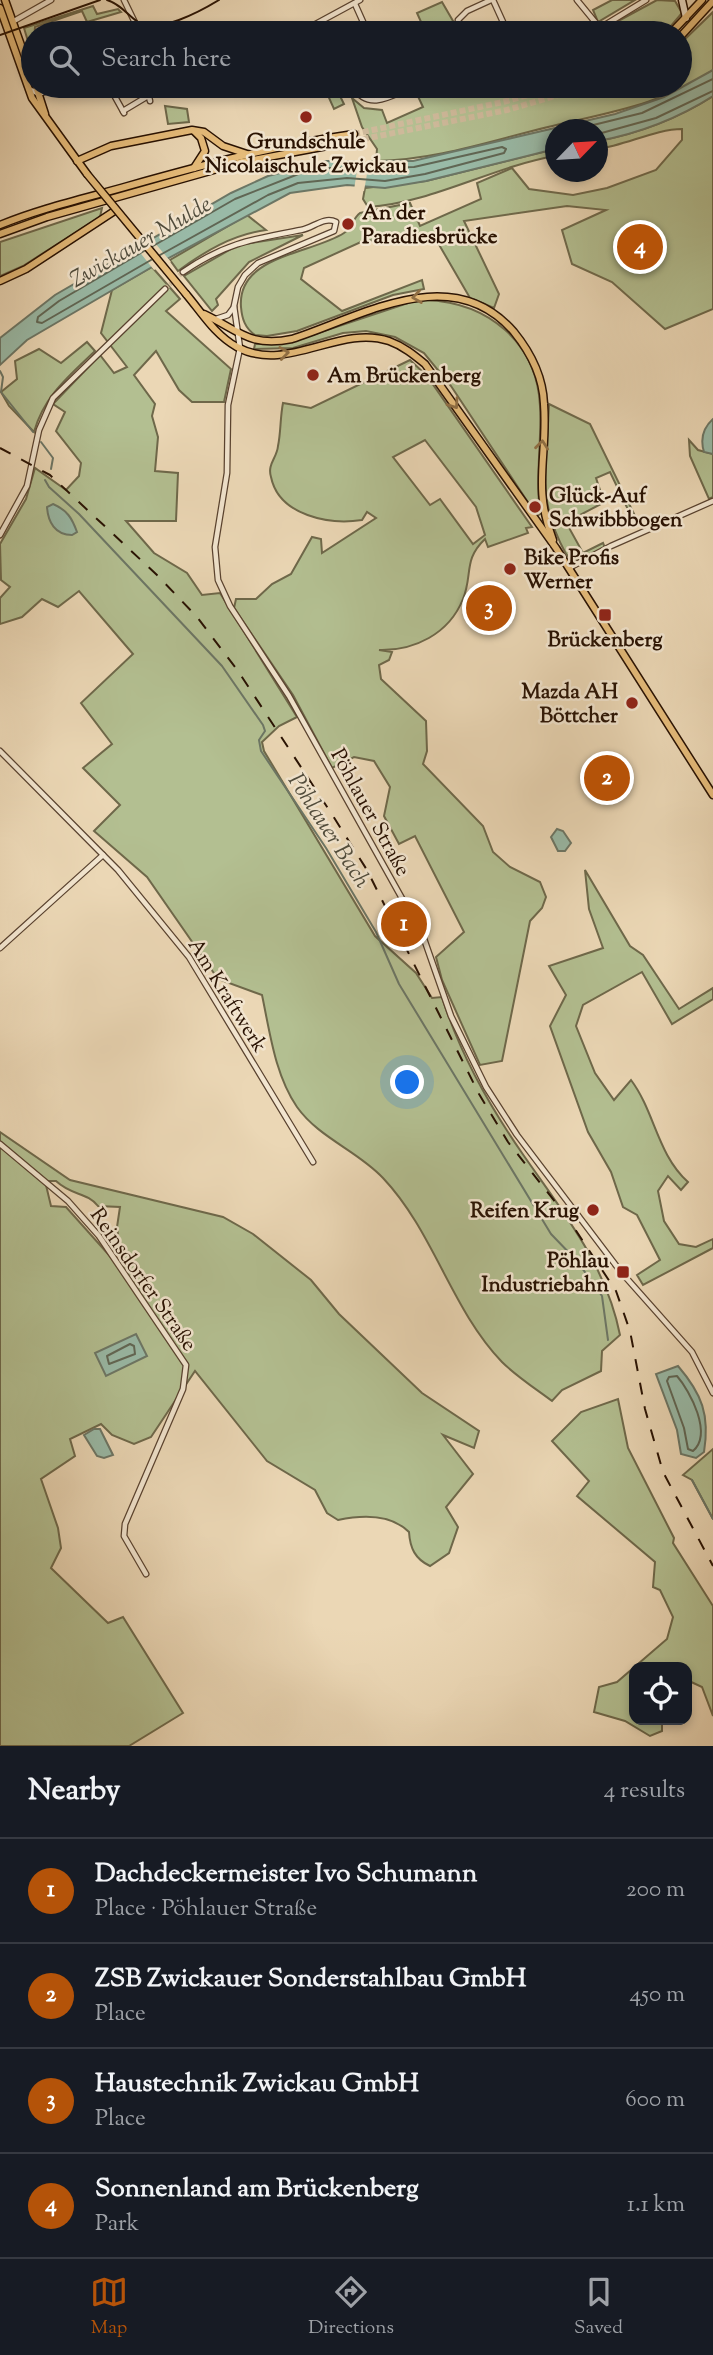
<!DOCTYPE html>
<meta charset="utf-8">
<style>
:root{--surface:#171b24;--page:#20242c;--text:#f1f3f6;--muted:#9ea1a6;--line:#363941;--accent:#b45309}
body{margin:0;font-family:"Sorts Mill Goudy",serif;background:var(--page);color:var(--text)}
.controls{position:absolute;right:21px;bottom:21px;display:grid;overflow:hidden;border-radius:14px;box-shadow:0 4px 10px #0003}
.controls button{width:63px;height:63px;display:grid;place-items:center;padding:0;border:0;border-bottom:2px solid var(--line);background:var(--surface);color:var(--text);font:35px sans-serif}
.compass{position:absolute;left:545px;top:119px;width:63px;height:63px;border-radius:50%;background:var(--surface);box-shadow:0 4px 10px #0003;rotate:65deg}
.you{position:absolute;left:408px;top:1083px;width:24px;height:24px;margin:-18px;border:5px solid #fff;border-radius:50%;background:#1a73e8;box-shadow:0 0 0 10px #1a73e833}
.badge{display:grid;place-items:center;width:46px;height:46px;border-radius:50%;background:var(--accent);color:#fff;font-size:23px;font-weight:700}
.pin{position:absolute;translate:-50% -50%;border:4px solid #fff;box-shadow:0 2px 7px #0006}
.list{margin:0;padding:0;list-style:none}
h2{display:flex;justify-content:space-between;align-items:center;height:91px;margin:0;padding:0 28px;font-size:30px}
h2 small{font-size:23px;font-weight:400;color:var(--muted)}
.list li{display:grid;grid-template-columns:46px 1fr auto;gap:21px;align-items:center;box-sizing:border-box;height:105px;padding:0 28px;border-top:2px solid var(--line)}
.list b{display:block;font-size:26px;white-space:nowrap}
.list p{margin:0;font-size:23px;white-space:nowrap;color:var(--muted)}
.list em{font-size:23px;font-style:normal;color:var(--muted)}
.icon{flex:none;width:38px;height:38px;fill:none;stroke:currentColor;stroke-width:2;stroke-linecap:round;stroke-linejoin:round}
.map{position:relative;flex:none;width:713px;height:1746px;overflow:hidden}
.search{position:absolute;background:var(--surface);box-shadow:0 4px 10px #0003;left:21px;right:21px;top:21px;height:77px;display:flex;align-items:center;gap:18px;box-sizing:border-box;padding:0 24px;border-radius:38px;color:var(--muted);font-size:26px}
.sheet{height:511px;background:var(--surface)}
nav{display:flex;justify-content:space-around;align-items:center;box-sizing:border-box;height:98px;border-top:2px solid var(--line);background:var(--surface);font-size:19px;color:var(--muted)}
nav a{display:grid;justify-items:center;gap:4px}
nav .on{color:var(--accent)}
.map>svg:first-child{display:block}
</style>
<div class="map">
<svg width="713" height="1746" viewBox="0 0 713 1746">
<rect width="100%" height="100%" fill="#ebd7b5"/>
<filter id="stains"><feTurbulence type="fractalNoise" baseFrequency=".00286" numOctaves="4"/><feColorMatrix values="0 0 0 0 .2 0 0 0 0 .09 0 0 0 0 .02 0 0 0 .5 -.17"/></filter>
<radialGradient id="worn" r=".72"><stop offset=".6" stop-color="#630" stop-opacity="0"/><stop offset="1" stop-color="#630" stop-opacity=".3"/></radialGradient>
<g fill="#b3bf91" stroke="#6e684a" stroke-width="2" fill-rule="evenodd">
<polygon points="612,0 635,0 598,22 593,10"/>
<polygon points="657,0 675,1 682,13 665,33 596,33"/>
<polygon points="442,2 460,33 426,33 417,13"/>
<polygon points="93,6 97,14 118,9 121,12 87,22 82,11 35,27 33,58 24,28"/>
<path d="M713 12V70C663 105 606 113 548 127 490 141 436 160 376 161L377 149 362 127 352 98 364 108 382 110 387 123 423 107 415 90 424 86H457L460 92 474 86H680V44Z"/>
<polygon points="335,86 344,104 334,109 325,89"/>
<path d="M713 96V309L665 329 612 282 572 264 562 230 606 210 567 206 464 221 499 294 494 308 470 298 434 236 363 241 304 268 301 279 342 311 422 280 424 289 393 295 297 331 267 336 255 335C245 328 242 319 241 307 237 255 312 254 344 233 351 229 353 218 360 213L410 203 420 226 481 199 477 183 512 168 529 189 573 195 607 188 656 170 682 140V129C656 129 626 145 598 149V141C640 133 677 119 713 96Z"/>
<polygon points="165,106 187,109 189,122 168,124"/>
<path d="M555 149V156C492 167 432 203 368 207L363 199 365 188 426 181Z"/>
<polygon points="102,208 100,217 92,222 23,266 0,276 0,242"/>
<path d="M247 215 266 230C232 235 205 251 178 271L170 260Z"/>
<polygon points="303,235 249,262 216,299 218,305 212,311 184,276 238,245"/>
<path d="M152 267 180 299 166 311 231 369 224 402H192L179 390 156 351 134 375 155 404 152 416 158 437 155 471 178 473 176 521H126L154 553 187 573 202 595 220 593 297 717 279 726 262 742 264 751 375 936 416 973 432 998 442 997C460 1054 488 1104 522 1153 562 1211 606 1264 620 1335L602 1351 601 1371 562 1390 552 1401C536 1389 516 1376 502 1362 451 1309 434 1232 383 1178 358 1151 319 1138 297 1107 275 1075 270 1033 262 995L218 979 147 877 94 831 120 805 83 768 112 744 81 703 133 654 79 591 58 607 42 599 22 617 0 624V598L10 587 1 580 0 544 26 499 35 468 66 490 79 476 81 463 56 431 65 412 53 404 100 355 114 373 127 367 101 333 112 290Z"/>
<path d="M427 300C488 303 537 342 540 406 542 442 535 477 540 514L537 516 451 386 424 353 395 337 366 331 343 333 293 348 254 349 255 344 291 342 411 302Z"/>
<path d="M87 342 95 351C69 376 44 396 34 432L9 406 1 392 17 379 15 361 39 349 61 363Z"/>
<path d="M410 360 427 376 532 527 526 528 528 533 488 547 485 539C463 560 473 574 463 599 449 634 414 651 379 650L392 652 389 660 379 665 381 679 426 721 427 751 423 764 483 826 493 852 510 867 540 882 546 897 542 908 530 921 502 1061 480 1065 442 980 436 957 464 932 415 836 399 844 384 816 390 787 374 761 354 757 332 768 293 695 234 608 236 599H256L272 584 291 574 312 537 321 539 322 553 376 518 367 512 362 520C330 525 279 516 271 477 267 464 277 458 278 446 281 432 280 418 283 403L311 408ZM425 440 476 507 485 535 473 544 440 499 430 505 393 457Z"/>
<path d="M549 404 590 424 636 518 633 520 610 472 596 478 600 490 596 493 601 504 576 517 568 526 583 553 603 543 605 548 579 560H571L566 554C535 497 547 465 549 404Z"/>
<polygon points="689,440 698,450 713,454 713,497 709,499 690,456"/>
<path d="M585 870 630 946 643 955 679 1009 713 988V999L672 1024 642 972 583 1005 576 1026 595 1073 614 1100 631 1080C655 1112 657 1154 688 1182L681 1190 668 1176 658 1191 664 1221 679 1244 696 1247 713 1239V1248L643 1285 637 1275 660 1260 637 1215 623 1207 611 1172 588 1132 550 1026 566 995 549 966 603 948 589 909Z"/>
<path d="M0 1132 70 1180 223 1217 253 1234 311 1280 339 1314 422 1393 479 1431 474 1448 443 1435 473 1474 446 1507 458 1527 449 1553 430 1566C415 1559 410 1548 409 1532 391 1514 362 1515 338 1520L327 1513 315 1490 267 1461 195 1371 151 1437 134 1444 112 1435 101 1424 70 1439 75 1456 41 1479 58 1528 61 1548 51 1568 108 1623 123 1617 183 1713 129 1746H0ZM45 1181H56C72 1196 87 1192 98 1206L120 1207 117 1227 121 1260 116 1263 66 1207 51 1206Z"/>
<polygon points="618,1399 628,1448 674,1538 673,1543 713,1606 713,1716 702,1687 687,1680 687,1667 634,1667 634,1720 662,1720 662,1731 650,1736 625,1721 594,1712 599,1687 617,1682 667,1639 673,1617 660,1590 653,1587 655,1562 577,1496 589,1481 552,1441 581,1412"/>
<polygon points="713,1449 713,1519 692,1480 683,1475"/>
</g>
<g fill="#99baa7" stroke="#6c7665" stroke-width="2">
<path d="M713 70V96C677 119 640 133 598 141V130H556L555 149 426 181 385 188 347 185 290 193 152 267 27 340 0 365V338L55 295 231 193 268 176 327 161H413L615 114 664 97Z"/>
<path d="M713 419V454L704 452C700 439 703 428 713 419Z"/>
<path d="M53 504C67 510 72 518 77 532L72 535C55 535 48 522 47 507Z"/>
<polygon points="557,829 563,831 571,843 565,851 558,851 551,837"/>
<polygon points="136,1334 147,1356 106,1376 95,1353"/>
<path d="M678 1366C702 1394 710 1415 704 1452L696 1458 681 1454 677 1430 656 1374Z"/>
<polygon points="94,1429 100,1429 113,1455 104,1458 97,1456 84,1435"/>
</g>
<g fill="#ebd7b5">
<polygon points="359,157 370,157 364,191 354,190"/>
<polygon points="149,236 171,262 154,270 134,245"/>
</g>
<g fill="none" stroke-linecap="round" stroke-linejoin="round">
<g stroke="#606654" stroke-width="2">
<polyline points="573,130 642,113 713,79"/>
<polyline points="598,134 656,118 713,91"/>
<polyline points="153,246 235,199 301,173 328,168 414,167 502,147 506,149 504,153 425,174 385,181 347,178 298,183 268,195 160,255"/>
<polyline points="144,251 59,301 38,317 37,322 42,323 151,260"/>
<polygon points="130,1344 134,1346 135,1354 109,1364 107,1356"/>
<path d="M677 1376C690 1391 713 1434 693 1451L688 1449 684 1428 667 1381 669 1377Z"/>
</g>
<g stroke="#6c7665" stroke-width="2">
<polyline points="0,371 3,377 1,392 33,432"/>
<polyline points="41,442 53,458 51,469"/>
<polyline points="45,480 49,487 79,514 222,666 263,725 265,731 259,740 261,751 326,848 376,932 399,984 551,1234 577,1261 602,1296 608,1340"/>
<polyline points="692,1480 713,1519"/>
</g>
<polyline stroke="#ceb99a" stroke-width="4.5" stroke-dasharray="4.5 2" stroke-linecap="butt" points="165,289 183,272"/>
<g stroke="#ceb99a" stroke-width="6" stroke-dasharray="6 3" stroke-linecap="butt">
<polyline points="354,134 503,102 560,86"/>
<polyline points="354,141 507,110 589,86"/>
</g>
<g stroke="#59422f" stroke-width="7">
<g id="minor">
<polyline points="124,0 140,33"/>
<polyline points="493,0 508,33"/>
<polyline points="577,0 600,28 646,0"/>
<polyline points="355,4 368,33"/>
<polyline points="14,21 51,0"/>
<polyline points="323,22 329,33"/>
<polyline points="299,33 360,0"/>
<polyline points="462,33 458,20 467,11 491,0"/>
<polyline points="472,33 475,32"/>
<polyline points="109,86 124,113"/>
<polyline points="146,86 150,101"/>
<path d="M353 86C368 113 393 95 414 86"/>
<polyline points="29,89 39,94 61,86"/>
<polyline points="123,111 148,96"/>
<path d="M183 272C225 243 253 239 301 230 313 228 324 216 336 222L334 231 258 263 245 275 238 287 234 306 240 348 228 405 227 473 215 547 218 580 230 606 289 696 423 936 451 1016 486 1087 517 1135 621 1272 692 1352 713 1393"/>
<polyline points="216,319 228,315 234,307"/>
<polyline points="0,535 27,486 39,430 53,398 165,289"/>
<polyline points="569,568 611,546 713,501"/>
<polyline points="0,751 118,870 189,957 313,1162"/>
<polyline points="0,948 103,855"/>
<polyline points="0,1144 68,1201 99,1236 186,1365 183,1389 125,1524 124,1536 146,1574"/>
</g>
</g>
<g stroke="#281102" stroke-width="9">
<polyline id="secondary" points="682,0 686,18"/>
</g>
<g stroke="#281102" stroke-width="9">
<g id="primary">
<polyline points="5,0 33,79"/>
<polyline points="0,8 32,98 87,174"/>
<polyline points="671,33 702,0"/>
<polyline points="680,37 713,1"/>
<polyline points="36,86 45,114"/>
<polyline points="194,131 201,138 205,151 194,168"/>
<polyline points="77,161 111,146 192,130 204,132 223,146 247,154"/>
<path d="M0 225C41 208 86 198 128 186 203 165 277 145 354 134"/>
<polyline points="0,234 47,217 242,162 354,141"/>
<polyline points="0,281 26,269 116,210"/>
<path d="M186 294C202 313 215 335 237 347 287 374 339 324 389 341 403 346 414 355 425 364L556 548 713 795"/>
<path d="M204 314C238 330 250 348 292 339 363 316 452 260 514 332 531 353 543 377 544 404 548 456 532 487 553 540"/>
</g>
</g>
<use href="#minor" stroke="#f2e5cf" stroke-width="4.5"/>
<use href="#secondary" stroke="#f2e5cf" stroke-width="6"/>
<use href="#primary" stroke="#e6bc7a" stroke-width="6"/>
<g stroke="#281102" stroke-width="2">
<path d="M107 0C121 4 127 15 138 22 157 35 201 11 219 0"/>
<polyline points="0,35 100,0"/>
</g>
<polyline stroke="#281102" stroke-width="2" stroke-dasharray="12 12" stroke-linecap="butt" points="0,448 50,475 158,576 197,617 238,671 333,816 367,870 479,1094 508,1142 567,1217 616,1291 630,1331 645,1409 663,1472 713,1566"/>
<g stroke="#281102" stroke-width="9" stroke-linecap="butt">
<polyline id="primary-bridge" points="87,174 186,294"/>
</g>
<use href="#primary-bridge" stroke="#e6bc7a" stroke-width="6"/>
</g>
<defs><path id="oneway-chevron" d="M-2-3.5L2.5 0L-2 3.5" fill="none" stroke-width="1.6" stroke-linecap="round" stroke-linejoin="round" transform="scale(1.75)"/></defs>
<g stroke="#906f44">
<use href="#oneway-chevron" transform="translate(417 297) rotate(172)"/>
<use href="#oneway-chevron" transform="translate(284 353) rotate(-7)"/>
<use href="#oneway-chevron" transform="translate(454 404) rotate(55)"/>
<use href="#oneway-chevron" transform="translate(542 445) rotate(-84)"/>
</g>
<g fill="#8f2418" stroke="#f2e5cf" stroke-width="2.5">
<circle cx="306" cy="117" r="7"/>
<circle cx="348" cy="224" r="7"/>
<circle cx="313" cy="375" r="7"/>
<circle cx="535" cy="507" r="7"/>
<circle cx="510" cy="569" r="7"/>
<rect x="598" y="608" width="14" height="14" rx="3.5"/>
<circle cx="632" cy="703" r="7"/>
<circle cx="593" cy="1210" r="7"/>
<rect x="616" y="1265" width="14" height="14" rx="3.5"/>
</g>
<g text-anchor="middle" stroke-width="5" stroke-linejoin="round" paint-order="stroke">
<g font-size="21" font-weight="bold" fill="#281102" stroke="#f2e5cf" text-anchor="start">
<text x="306" y="148" text-anchor="middle">Grundschule<tspan x="306" dy="24">Nicolaischule Zwickau</tspan></text>
<text x="362" y="219">An der<tspan x="362" dy="24">Paradiesbrücke</tspan></text>
<text x="327" y="382">Am Brückenberg</text>
<text x="549" y="502">Glück-Auf<tspan x="549" dy="24">Schwibbbogen</tspan></text>
<text x="524" y="564">Bike Profis<tspan x="524" dy="24">Werner</tspan></text>
<text x="605" y="646" text-anchor="middle">Brückenberg</text>
<text x="618" y="698" text-anchor="end">Mazda AH<tspan x="618" dy="24">Böttcher</tspan></text>
<text x="579" y="1217" text-anchor="end">Reifen Krug</text>
<text x="609" y="1267" text-anchor="end">Pöhlau<tspan x="609" dy="24">Industriebahn</tspan></text>
</g>
<g font-size="21" fill="#281102" stroke="#f2e5cf">
<text transform="translate(371 812) rotate(61)" y="7">Pöhlauer Straße</text>
<text transform="translate(228 995) rotate(58)" y="7">Am Kraftwerk</text>
<text transform="translate(144 1279) rotate(55)" y="7">Reinsdorfer Straße</text>
</g>
<g font-size="23" font-style="italic" fill="#504c3c" stroke="#f2e5cf">
<text transform="translate(140 241) rotate(-30)" y="8">Zwickauer Mulde</text>
<text transform="translate(330 830) rotate(57)" y="8">Pöhlauer Bach</text>
</g>
</g>
<rect width="100%" height="100%" filter="url(#stains)"/>
<rect width="100%" height="100%" fill="url(#worn)"/>
</svg>
<div class="controls">
<button><svg class="icon" aria-label="locate" viewBox="0 0 24 24"><circle cx="12" cy="12" r="6"/><path d="M12 2v4M12 18v4M2 12h4M18 12h4"/></svg></button>
</div>
<svg class="compass" viewBox="-18 -18 36 36"><path d="M0-13l5 13h-10z" fill="#e53935"/><path d="M0 13l5-13h-10z" fill="#9ea1a6"/></svg>
<div class="you"></div>
<div class="pin badge" style="left:404px;top:924px">1</div>
<div class="pin badge" style="left:607px;top:778px">2</div>
<div class="pin badge" style="left:489px;top:608px">3</div>
<div class="pin badge" style="left:640px;top:247px">4</div>
<div class="search"><svg class="icon" aria-label="search" viewBox="0 0 24 24"><circle cx="10" cy="10" r="6"/><path d="M15 15l6 6"/></svg>Search here</div>
</div>
<section class="sheet">
<h2>Nearby<small>4 results</small></h2>
<ul class="list">
<li><span class="badge">1</span><div><b>Dachdeckermeister Ivo Schumann</b><p>Place · Pöhlauer Straße</p></div><em>200 m</em></li>
<li><span class="badge">2</span><div><b>ZSB Zwickauer Sonderstahlbau GmbH</b><p>Place</p></div><em>450 m</em></li>
<li><span class="badge">3</span><div><b>Haustechnik Zwickau GmbH</b><p>Place</p></div><em>600 m</em></li>
<li><span class="badge">4</span><div><b>Sonnenland am Brückenberg</b><p>Park</p></div><em>1.1 km</em></li>
</ul>
</section>
<nav>
<a class="on"><svg class="icon" aria-label="map" viewBox="0 0 24 24"><path d="M3 6l6-2 6 2 6-2v14l-6 2-6-2-6 2zM9 4v14M15 6v14"/></svg>Map</a>
<a><svg class="icon" aria-label="directions" viewBox="0 0 24 24"><path d="M12 3l9 9-9 9-9-9zM9 14v-3h6M13 9l2 2-2 2"/></svg>Directions</a>
<a><svg class="icon" aria-label="saved" viewBox="0 0 24 24"><path d="M7 4h10v16l-5-4-5 4z"/></svg>Saved</a>
</nav>
